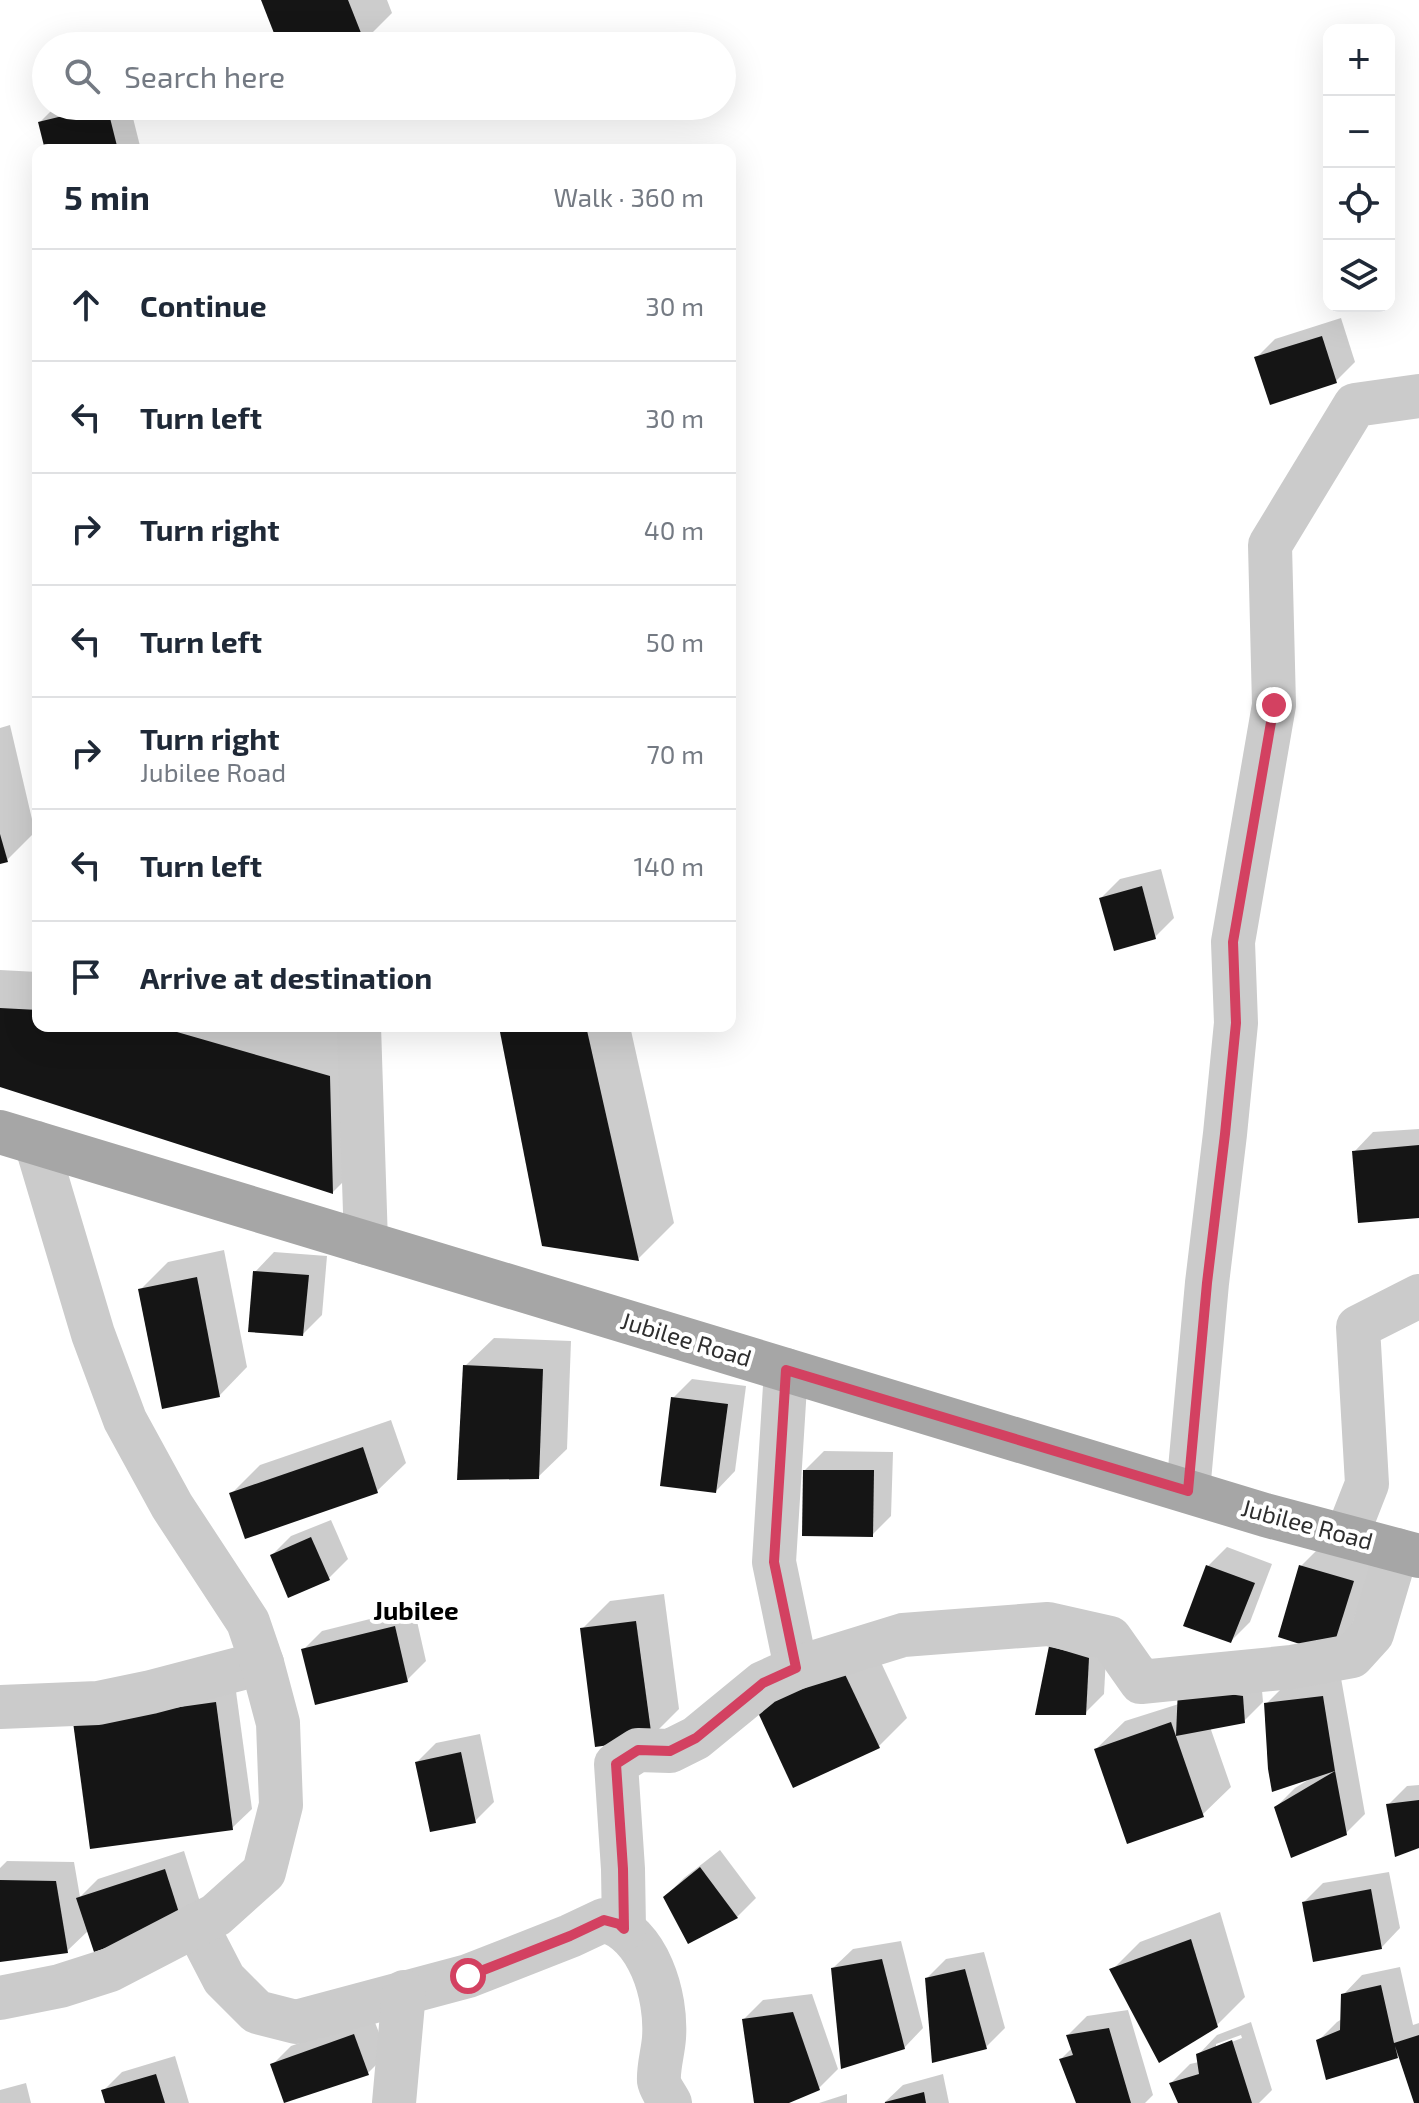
<!DOCTYPE html>
<meta charset="utf-8">
<style>
:root{--surface:#fff;--page:#f2f2f3;--text:#1f2937;--muted:#747a83;--line:#e0e1e3}
body{margin:0;font-family:"Exo 2",sans-serif;background:var(--page);color:var(--text)}
.controls{position:absolute;right:24px;top:24px;display:grid;overflow:hidden;border-radius:16px;box-shadow:0 8px 32px #0002}
.controls button{width:72px;height:72px;display:grid;place-items:center;padding:0;border:0;border-bottom:2px solid var(--line);background:var(--surface);color:var(--text);font:40px sans-serif}
.stop{position:absolute;width:24px;height:24px;margin:-18px;border:6px solid #d34161;border-radius:50%;background:#fff}
.stop.end{background:#d34161;border-color:#fff;box-shadow:0 2px 8px #0008}
.list{margin:0;padding:0;list-style:none}
h2{display:flex;justify-content:space-between;align-items:center;height:104px;margin:0;padding:0 32px;font-size:34px}
h2 small{font-size:26px;font-weight:400;color:var(--muted)}
.list li{display:grid;grid-template-columns:52px 1fr auto;gap:24px;align-items:center;box-sizing:border-box;height:112px;padding:0 32px;border-top:2px solid var(--line)}
.list b{display:block;font-size:30px;white-space:nowrap}
.list p{margin:0;font-size:26px;white-space:nowrap;color:var(--muted)}
.list em{font-size:26px;font-style:normal;color:var(--muted)}
.icon{flex:none;width:44px;height:44px;fill:none;stroke:currentColor;stroke-width:2;stroke-linecap:round;stroke-linejoin:round}
.map{position:relative;flex:none;width:1419px;height:2103px;overflow:hidden}
.search{position:absolute;background:var(--surface);box-shadow:0 8px 32px #0002;left:32px;top:32px;width:704px;height:88px;display:flex;align-items:center;gap:20px;box-sizing:border-box;padding:0 28px;border-radius:44px;color:var(--muted);font-size:30px}
.panel{position:absolute;background:var(--surface);box-shadow:0 8px 32px #0002;left:32px;top:144px;width:704px;height:888px;border-radius:16px}
.map>svg:first-child{display:block}
</style>
<div class="map">
<svg width="1419" height="2103" viewBox="0 0 1419 2103">
<rect width="100%" height="100%" fill="#fff"/>
<g fill="#0003" fill-rule="evenodd">
<polygon points="263,0 387,0 392,13 364,41 351,46 281,46"/>
<polygon points="56,106 130,106 141,150 47,150 40,122"/>
<polygon points="1341,318 1355,362 1336,381 1256,358 1275,339"/>
<polygon points="10,725 35,832 7,860 0,862 0,728"/>
<polygon points="1161,869 1174,918 1155,937 1101,898 1120,879"/>
<polygon points="0,970 38,972 38,1026 319,1026 366,1039 369,1156 333,1192 0,1085"/>
<polygon points="502,1026 630,1026 674,1223 638,1259 501,1027"/>
<polygon points="1419,1129 1419,1216 1354,1152 1373,1132"/>
<polygon points="224,1250 247,1367 219,1396 140,1290 168,1262"/>
<polygon points="274,1252 327,1256 322,1315 303,1334 255,1272"/>
<polygon points="494,1338 571,1341 567,1449 538,1477 465,1366"/>
<polygon points="692,1379 746,1386 735,1471 716,1491 673,1398"/>
<polygon points="391,1420 406,1463 377,1491 231,1494 260,1465"/>
<polygon points="824,1451 893,1452 891,1516 872,1535 805,1470"/>
<polygon points="331,1520 348,1559 329,1578 272,1555 291,1536"/>
<polygon points="1227,1547 1272,1564 1250,1622 1231,1641 1208,1566"/>
<polygon points="1320,1547 1372,1562 1350,1632 1331,1651 1301,1566"/>
<polygon points="664,1594 679,1709 651,1737 582,1629 610,1601"/>
<polygon points="414,1608 426,1661 407,1680 303,1650 322,1631"/>
<polygon points="1107,1639 1104,1694 1085,1713 1050,1647"/>
<polygon points="871,1641 907,1718 879,1746 785,1676"/>
<polygon points="1261,1678 1263,1702 1244,1721 1210,1727 1231,1787 1202,1815 1096,1749 1125,1721"/>
<polygon points="1341,1678 1365,1814 1346,1833 1276,1807 1295,1788 1308,1780 1266,1704 1285,1685"/>
<polygon points="235,1684 252,1809 232,1828 75,1723"/>
<polygon points="480,1734 494,1802 475,1821 417,1762 436,1743"/>
<polygon points="1419,1785 1419,1845 1388,1805 1407,1786"/>
<polygon points="720,1850 756,1898 737,1917 665,1897 684,1878"/>
<polygon points="184,1851 200,1902 95,1949 89,1930 67,1951 0,1960 0,1868 7,1861 74,1862 80,1897 98,1879"/>
<polygon points="1389,1872 1400,1928 1381,1948 1304,1902 1323,1883"/>
<polygon points="1220,1912 1245,1997 1217,2025 1112,1970 1140,1942"/>
<polygon points="901,1941 923,2028 904,2048 833,1968 853,1949"/>
<polygon points="984,1952 1005,2028 986,2047 927,1978 946,1959"/>
<polygon points="1400,1967 1413,2025 1419,2023 1419,2101 1400,2053 1397,2056 1318,2041 1337,2022 1342,2019 1343,1995 1362,1975"/>
<polygon points="812,1994 838,2069 819,2088 784,2103 756,2103 744,2019 763,2000"/>
<polygon points="1128,2010 1153,2095 1145,2103 1078,2103 1061,2059 1072,2048 1068,2035 1087,2016"/>
<polygon points="373,2017 387,2054 368,2073 272,2065 291,2046"/>
<path d="M1251 2022 1272 2090 1259 2103H1181L1171 2083 1190 2064 1199 2062 1198 2055 1217 2035ZM1241 2035 1242 2038 1216 2048V2044Z"/>
<polygon points="175,2056 189,2103 107,2103 103,2091 122,2072"/>
<polygon points="943,2074 949,2103 884,2103 903,2085"/>
<polygon points="26,2083 31,2103 0,2103 0,2090"/>
<polygon points="847,2094 847,2103 819,2103"/>
</g>
<g fill="#151515">
<polygon points="261,0 348,0 365,43 357,46 279,46"/>
<polygon points="104,106 107,106 118,150 45,150 38,122"/>
<polygon points="1322,336 1337,383 1270,405 1254,357"/>
<polygon points="0,834 8,862 0,864"/>
<polygon points="1142,886 1156,939 1114,951 1099,898"/>
<polygon points="0,1008 38,1010 38,1026 178,1026 177,1032 330,1076 333,1194 0,1087"/>
<polygon points="586,1026 639,1261 542,1246 499,1027"/>
<polygon points="1419,1145 1419,1218 1358,1223 1352,1151"/>
<polygon points="253,1271 309,1275 303,1336 248,1332"/>
<polygon points="197,1277 220,1397 162,1409 138,1289"/>
<polygon points="463,1365 543,1369 539,1479 457,1480"/>
<polygon points="671,1397 728,1404 716,1493 660,1486"/>
<polygon points="363,1447 378,1493 245,1539 229,1493"/>
<polygon points="803,1470 874,1470 873,1537 802,1536"/>
<polygon points="311,1537 330,1580 288,1598 270,1555"/>
<polygon points="1206,1565 1255,1583 1231,1643 1183,1626"/>
<polygon points="1299,1565 1354,1581 1331,1654 1278,1637"/>
<polygon points="636,1621 652,1739 595,1747 580,1628"/>
<polygon points="395,1626 408,1682 315,1705 301,1649"/>
<polygon points="1049,1646 1089,1658 1086,1715 1035,1715"/>
<polygon points="842,1668 880,1748 793,1788 754,1704"/>
<polygon points="1178,1687 1243,1696 1245,1723 1176,1736"/>
<polygon points="1323,1696 1335,1771 1272,1792 1268,1769 1264,1703"/>
<polygon points="216,1702 233,1830 90,1849 73,1722"/>
<polygon points="1171,1722 1204,1817 1127,1844 1094,1749"/>
<polygon points="461,1752 476,1823 430,1832 415,1762"/>
<polygon points="1335,1771 1347,1835 1291,1858 1274,1807"/>
<polygon points="1419,1800 1419,1848 1395,1857 1386,1804"/>
<polygon points="700,1867 738,1918 688,1944 663,1897"/>
<polygon points="165,1869 182,1922 94,1952 76,1898"/>
<polygon points="0,1880 56,1881 68,1953 0,1962"/>
<polygon points="1371,1889 1382,1949 1313,1962 1302,1902"/>
<polygon points="1191,1939 1218,2027 1159,2063 1109,1969"/>
<polygon points="882,1959 905,2049 841,2069 831,1968"/>
<polygon points="965,1969 987,2049 932,2063 925,1978"/>
<polygon points="1381,1985 1394,2043 1419,2035 1419,2103 1414,2103 1395,2046 1398,2058 1326,2080 1316,2040 1340,2030 1341,1994"/>
<polygon points="793,2012 820,2090 789,2103 754,2103 742,2019"/>
<polygon points="1109,2028 1131,2103 1076,2103 1059,2059 1073,2055 1066,2035"/>
<polygon points="354,2034 369,2075 284,2103 270,2064"/>
<polygon points="1232,2040 1252,2103 1178,2103 1169,2083 1199,2074 1196,2054"/>
<polygon points="156,2074 165,2103 105,2103 101,2090"/>
<polygon points="924,2092 926,2103 885,2103 885,2102"/>
</g>
<g fill="none" stroke-linecap="round" stroke-linejoin="round">
<g stroke="#cbcbcb" stroke-width="44">
<polyline points="359,1026 366,1243"/>
<polyline points="786,1370 774,1562 796,1668"/>
<polyline points="1188,1491 1207,1283 1225,1134 1236,1023 1233,942 1274,705 1270,545 1355,405 1419,396"/>
<polyline points="1347,1535 1367,1484 1358,1327 1419,1296"/>
<polyline points="0,1707 98,1703 151,1692 262,1663"/>
<path d="M196 1925 224 1979 257 2012 296 2022 468 1976 570 1936 604 1920C649 1933 667 1996 664 2038 663 2052 658 2068 659 2081 660 2088 667 2097 670 2103"/>
<polyline points="624,1929 623,1869 616,1764 638,1750 670,1751 696,1738 763,1683 796,1668 903,1635 1048,1624 1110,1638 1141,1682 1292,1667 1352,1656 1372,1634 1397,1550"/>
<polyline points="0,1998 60,1986 110,1970 216,1915 264,1872 281,1805 278,1723 262,1663 248,1622 172,1506 125,1420 93,1334 36,1143"/>
<polyline points="394,2103 404,1992"/>
</g>
<polyline stroke="#a6a6a6" stroke-width="44" points="0,1132 1265,1515 1419,1556"/>
</g>
<g fill="none" stroke-linecap="round" stroke-linejoin="round">
<polyline stroke="#d34161" stroke-width="10" points="468,1976 570,1936 604,1920 619,1924 624,1929 623,1869 616,1764 638,1750 670,1751 696,1738 763,1683 796,1668 774,1562 786,1370 1188,1491 1207,1283 1225,1134 1236,1023 1233,942 1274,705"/>
</g>
<g text-anchor="middle" stroke-width="8" stroke-linejoin="round" paint-order="stroke">
<g font-size="24" fill="#2e2e2e" stroke="#fff">
<text transform="translate(686 1340) rotate(17)" y="8">Jubilee Road</text>
<text transform="translate(1307 1525) rotate(15)" y="8">Jubilee Road</text>
</g>
<g font-size="26" font-weight="bold" fill="#000" stroke="#fff">
<text x="416" y="1620">Jubilee</text>
</g>
</g>
</svg>
<div class="controls">
<button>+</button>
<button>−</button>
<button><svg class="icon" aria-label="locate" viewBox="0 0 24 24"><circle cx="12" cy="12" r="6"/><path d="M12 2v4M12 18v4M2 12h4M18 12h4"/></svg></button>
<button><svg class="icon" aria-label="layers" viewBox="0 0 24 24"><path d="M12 4l9 5-9 5-9-5zM3 14l9 5 9-5"/></svg></button>
</div>
<div class="stop" style="left:468px;top:1976px"></div>
<div class="stop end" style="left:1274px;top:705px"></div>
<div class="search"><svg class="icon" aria-label="search" viewBox="0 0 24 24"><circle cx="10" cy="10" r="6"/><path d="M15 15l6 6"/></svg>Search here</div>
<section class="panel">
<h2>5 min<small>Walk · 360 m</small></h2>
<ul class="list">
<li><svg class="icon" aria-label="ahead" viewBox="0 0 24 24"><path d="M12 20V5M6 11l6-6 6 6"/></svg><div><b>Continue</b></div><em>30 m</em></li>
<li><svg class="icon" aria-label="left" viewBox="0 0 24 24"><path d="M17 20v-9H6M10 6l-5 5 5 5"/></svg><div><b>Turn left</b></div><em>30 m</em></li>
<li><svg class="icon" aria-label="right" viewBox="0 0 24 24"><path d="M7 20v-9h11M14 6l5 5-5 5"/></svg><div><b>Turn right</b></div><em>40 m</em></li>
<li><svg class="icon" aria-label="left" viewBox="0 0 24 24"><path d="M17 20v-9H6M10 6l-5 5 5 5"/></svg><div><b>Turn left</b></div><em>50 m</em></li>
<li><svg class="icon" aria-label="right" viewBox="0 0 24 24"><path d="M7 20v-9h11M14 6l5 5-5 5"/></svg><div><b>Turn right</b><p>Jubilee Road</p></div><em>70 m</em></li>
<li><svg class="icon" aria-label="left" viewBox="0 0 24 24"><path d="M17 20v-9H6M10 6l-5 5 5 5"/></svg><div><b>Turn left</b></div><em>140 m</em></li>
<li><svg class="icon" aria-label="arrive" viewBox="0 0 24 24"><path d="M6 21V4h12l-3 4 3 4H6"/></svg><div><b>Arrive at destination</b></div></li>
</ul>
</section>
</div>
